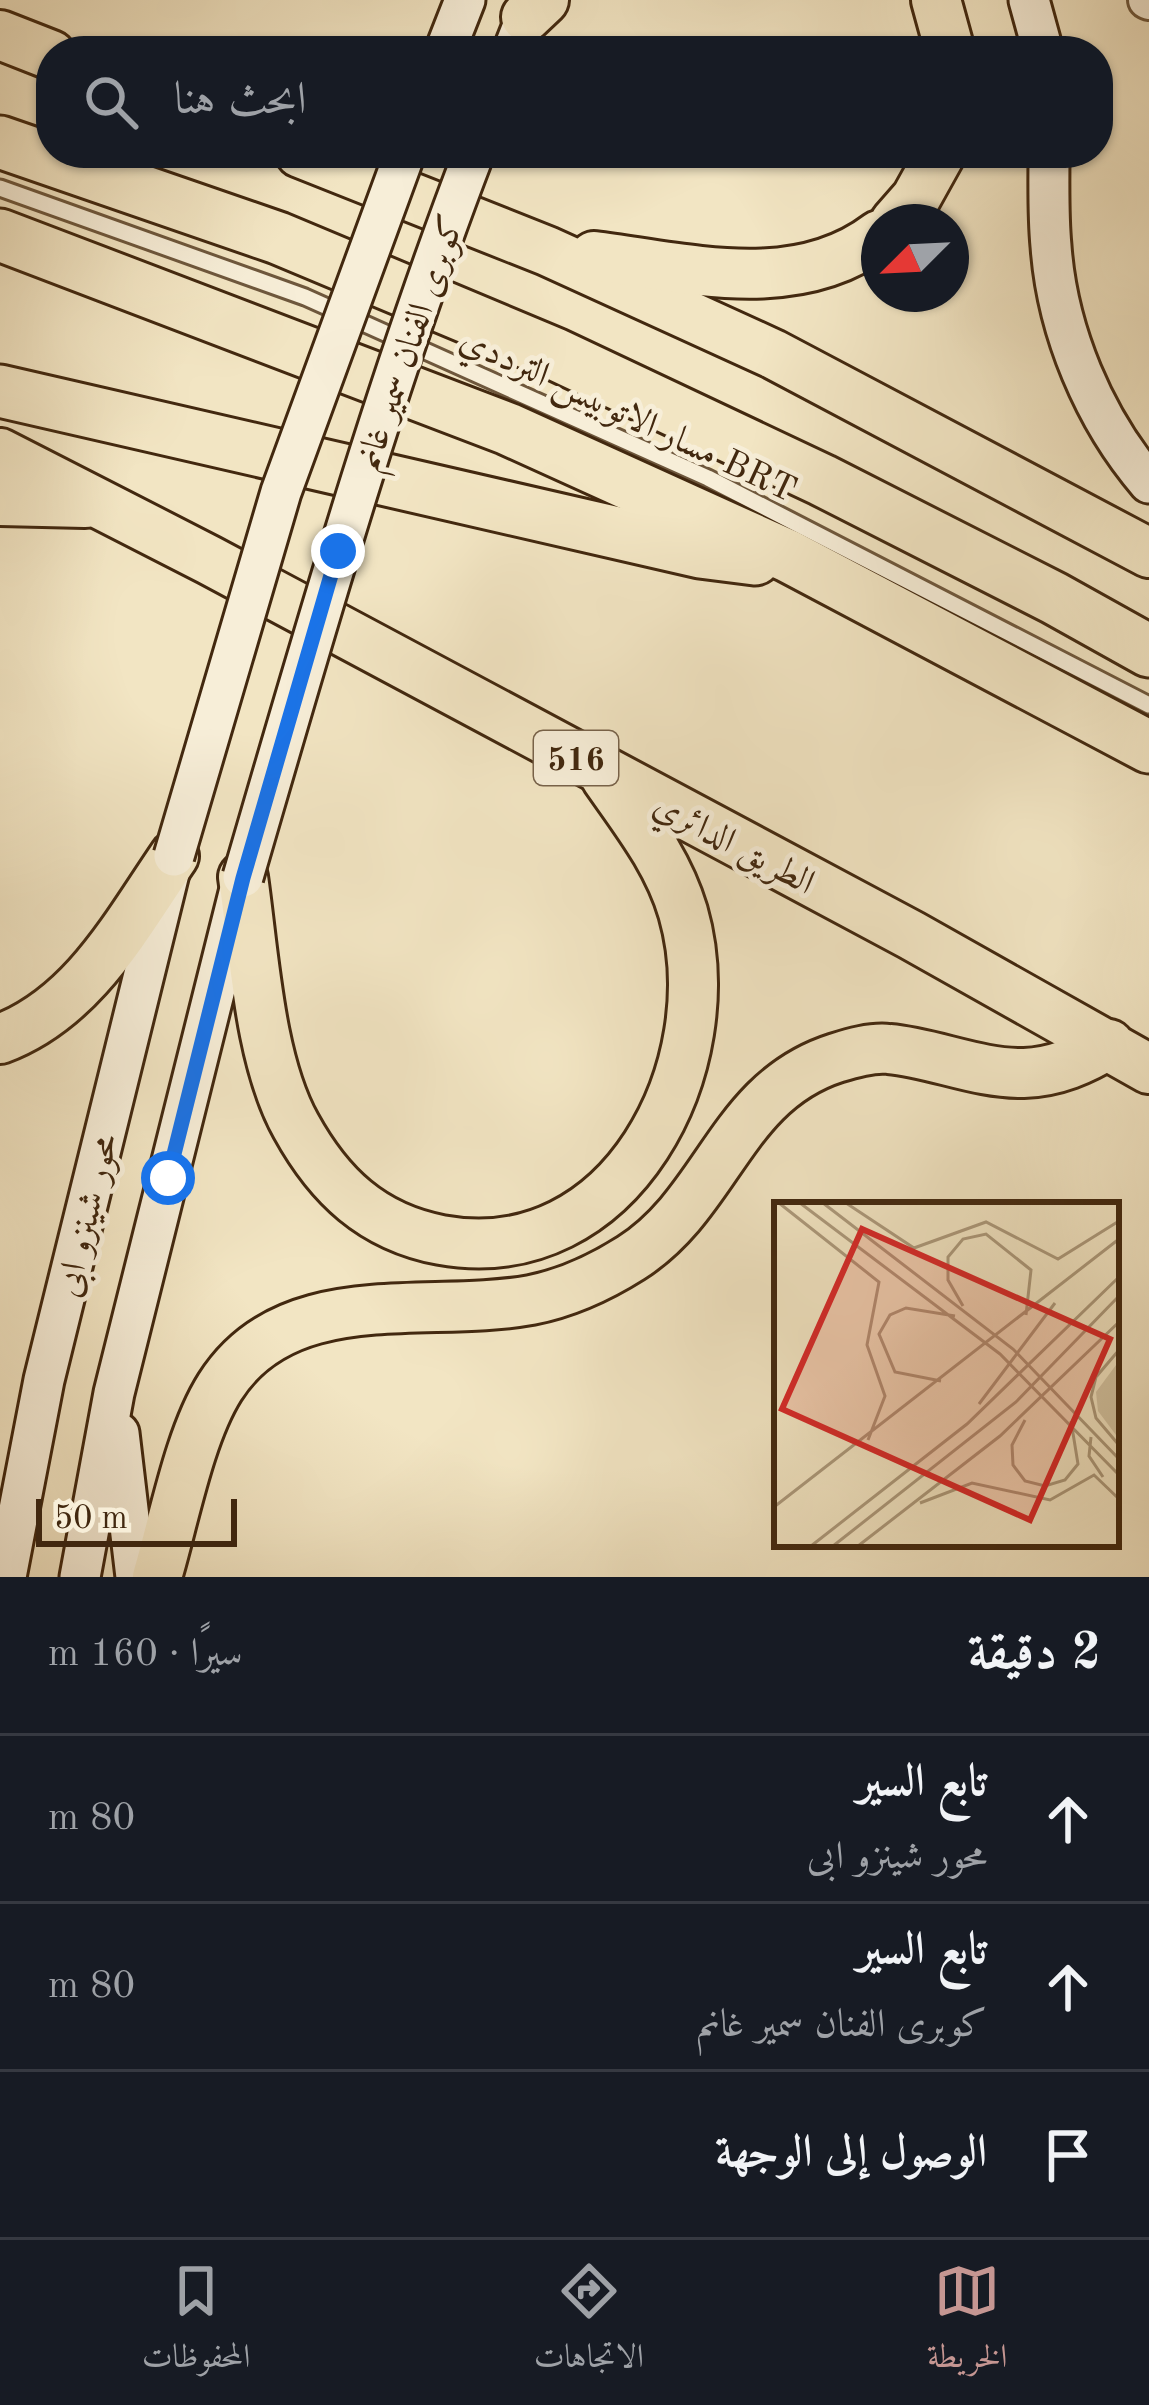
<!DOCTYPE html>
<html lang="ar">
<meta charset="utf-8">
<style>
:root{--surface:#171b24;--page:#20242c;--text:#f1f3f6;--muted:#9ea1a6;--line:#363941;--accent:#c59692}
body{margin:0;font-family:"Old Standard TT",Amiri,serif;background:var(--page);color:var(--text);direction:rtl}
.compass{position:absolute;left:861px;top:204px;width:108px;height:108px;border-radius:50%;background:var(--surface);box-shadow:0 3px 9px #0004;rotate:246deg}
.scale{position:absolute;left:36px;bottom:30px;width:201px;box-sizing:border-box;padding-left:12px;border:6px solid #42280f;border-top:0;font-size:33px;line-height:42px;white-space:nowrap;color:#42280f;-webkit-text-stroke:9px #f7eed8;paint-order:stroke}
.stop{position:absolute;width:36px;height:36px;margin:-27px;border:9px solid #1a73e8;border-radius:50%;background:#fff}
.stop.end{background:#1a73e8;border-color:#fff;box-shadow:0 3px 12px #0008}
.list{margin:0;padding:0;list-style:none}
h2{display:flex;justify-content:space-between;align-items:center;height:156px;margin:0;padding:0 48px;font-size:51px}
h2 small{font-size:39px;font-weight:400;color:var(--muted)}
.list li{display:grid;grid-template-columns:78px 1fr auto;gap:36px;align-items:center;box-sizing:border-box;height:168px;padding:0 48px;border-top:3px solid var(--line)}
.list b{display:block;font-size:45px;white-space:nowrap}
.list p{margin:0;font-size:39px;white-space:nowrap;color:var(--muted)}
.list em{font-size:39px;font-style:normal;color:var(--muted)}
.icon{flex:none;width:66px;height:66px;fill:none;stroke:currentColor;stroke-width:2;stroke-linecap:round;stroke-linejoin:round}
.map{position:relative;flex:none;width:1149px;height:1577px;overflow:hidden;direction:ltr}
.search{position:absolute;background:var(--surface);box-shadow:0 3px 9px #0004;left:36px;right:36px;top:36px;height:132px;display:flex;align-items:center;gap:30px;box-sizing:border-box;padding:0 42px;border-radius:48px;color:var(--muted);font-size:45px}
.sheet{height:660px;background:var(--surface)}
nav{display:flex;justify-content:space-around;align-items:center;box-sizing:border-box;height:168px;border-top:3px solid var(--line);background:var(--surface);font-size:33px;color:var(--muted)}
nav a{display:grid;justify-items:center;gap:6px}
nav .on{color:var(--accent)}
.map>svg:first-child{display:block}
</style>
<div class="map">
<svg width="1149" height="1577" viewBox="0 0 1149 1577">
<rect width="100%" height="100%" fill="#f2e5c3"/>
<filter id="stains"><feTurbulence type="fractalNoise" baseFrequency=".00167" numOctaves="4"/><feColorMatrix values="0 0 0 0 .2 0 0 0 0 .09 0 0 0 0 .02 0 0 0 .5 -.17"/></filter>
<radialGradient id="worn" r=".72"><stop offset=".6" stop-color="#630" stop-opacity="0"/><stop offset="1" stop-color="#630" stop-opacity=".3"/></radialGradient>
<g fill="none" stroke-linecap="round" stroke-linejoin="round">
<g stroke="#6e573c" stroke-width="21">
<polyline id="service" points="0,188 305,297 708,478 1149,705"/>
</g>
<g stroke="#6e573c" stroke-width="42">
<polyline id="tertiary" points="1147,0 1149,1"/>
</g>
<g stroke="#42280f" stroke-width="45">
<g id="secondary">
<polyline points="1029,0 1043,51"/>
<polyline points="445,51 465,0"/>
<polyline points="513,51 533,0"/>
<path d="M1049 153C1049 184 1048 215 1051 246 1057 331 1094 419 1149 483"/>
<polyline points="119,1433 136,1577"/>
<polyline points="6,1577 44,1380 169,873"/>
<polyline points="80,1577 114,1393 239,893"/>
</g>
</g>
<g stroke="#42280f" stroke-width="54">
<g id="trunk">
<polyline points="936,0 950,51"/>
<polyline points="526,17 544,0"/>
<polyline points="0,35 51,55"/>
<polyline points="300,153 547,251 773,354 1149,553"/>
<polyline points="895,222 916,198 941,153"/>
<path d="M594 256C688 268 796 298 879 235"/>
<polyline points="0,453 209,560 911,935 1149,1069"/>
<polyline points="0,501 85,503"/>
<path d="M243 877C254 953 259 1060 296 1126 329 1186 372 1227 441 1240 621 1273 727 1065 683 912 668 861 636 821 606 778"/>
<path d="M0 1039C83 1008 126 926 174 856"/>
<path d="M157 1577C174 1520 189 1436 220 1387 287 1281 427 1319 531 1300 567 1293 601 1277 631 1258 719 1202 730 1092 836 1058 852 1053 872 1047 889 1049 934 1053 978 1074 1024 1073 1056 1072 1083 1060 1109 1044"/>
</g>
</g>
<g stroke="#42280f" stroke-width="57">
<g id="motorway">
<polyline points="0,142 278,238 555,354 822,480 1054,598 1149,651"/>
<polyline points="0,235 508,429 788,556 1149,747"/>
<polyline points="0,391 700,552 755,559"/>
</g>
</g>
<use href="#service" stroke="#f7eed8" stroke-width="15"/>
<use href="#tertiary" stroke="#f7eed8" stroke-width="36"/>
<use href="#secondary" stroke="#f7eed8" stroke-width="39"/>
<use href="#trunk" stroke="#f2e5c3" stroke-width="48"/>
<use href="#motorway" stroke="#f2e5c3" stroke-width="51"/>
<g stroke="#42280f" stroke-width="45" stroke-linecap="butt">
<g id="secondary-bridge">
<polyline points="174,856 281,492 405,153"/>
<path d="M243 877C314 634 383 390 474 153"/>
</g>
</g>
<use href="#secondary-bridge" stroke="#f7eed8" stroke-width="39"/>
</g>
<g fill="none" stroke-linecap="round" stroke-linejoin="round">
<polyline stroke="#1a73e8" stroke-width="15" points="168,1178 243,878 338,551"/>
</g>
<g text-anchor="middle" stroke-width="10" stroke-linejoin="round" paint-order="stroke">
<rect fill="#f7eed8" stroke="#78634b" stroke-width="3" x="534" y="731" width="84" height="54" rx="9"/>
<g font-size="33" font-weight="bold" fill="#42280f">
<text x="576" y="770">516</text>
</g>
<g font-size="36" fill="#42280f" stroke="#f7eed8">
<text transform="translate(408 342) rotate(-71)" y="13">كوبرى الفنان سمير غانم</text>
<text transform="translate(629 413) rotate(25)" y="13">مسار الاتوبيس الترددي BRT</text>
<text transform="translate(735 842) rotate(28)" y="13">الطريق الدائري</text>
<text transform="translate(85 1215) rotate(-76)" y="13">محور شينزو ابى</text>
</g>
</g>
<g transform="translate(774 1202)">
<rect width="345" height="345" fill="#f2e5c3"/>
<path d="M345 159V237L324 209 322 190Z" fill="#d4c5a4"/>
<path fill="none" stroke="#ac997b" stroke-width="3" d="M5 1 105 80 93 143 111 194 94 238M26 1 226 152 345 273M49 1 239 147 345 257M72 1 140 46 212 20 284 57 345 19M189 104 174 78V55L189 37 212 32 257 68 252 113M167 179 121 170 105 132 116 113 132 106 181 114M205 202 281 101M251 218 238 243 239 263 251 279 271 284 291 278 304 262 297 219M317 235 315 254 329 275M344 242 322 216 317 195 322 175 345 148M146 301 198 281 276 298 320 273 345 297M0 305 345 37M37 344 193 222 345 75M59 344 242 200 345 94M84 344 226 234 345 120"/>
<path fill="#d62828" fill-opacity="0.15" stroke="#d62828" stroke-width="6" d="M88 27 336 137 256 318 8 207Z"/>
<rect width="345" height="345" fill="none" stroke="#42280f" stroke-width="6"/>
</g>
<rect width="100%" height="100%" filter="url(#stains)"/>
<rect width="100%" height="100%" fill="url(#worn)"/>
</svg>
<svg class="compass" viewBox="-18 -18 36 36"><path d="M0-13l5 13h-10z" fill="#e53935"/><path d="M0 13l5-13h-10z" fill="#9ea1a6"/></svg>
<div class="scale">50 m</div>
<div class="stop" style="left:168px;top:1178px"></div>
<div class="stop end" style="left:338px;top:551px"></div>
<div class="search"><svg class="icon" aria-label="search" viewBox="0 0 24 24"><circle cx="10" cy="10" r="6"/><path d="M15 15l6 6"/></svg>ابحث هنا</div>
</div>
<section class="sheet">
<h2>2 دقيقة<small>سيرًا · 160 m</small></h2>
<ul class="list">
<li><svg class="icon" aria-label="ahead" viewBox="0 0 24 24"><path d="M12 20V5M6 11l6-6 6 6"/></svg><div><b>تابع السير</b><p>محور شينزو ابى</p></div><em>80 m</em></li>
<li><svg class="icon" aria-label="ahead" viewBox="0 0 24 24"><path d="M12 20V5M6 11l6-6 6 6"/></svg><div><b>تابع السير</b><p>كوبرى الفنان سمير غانم</p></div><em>80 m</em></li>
<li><svg class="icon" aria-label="arrive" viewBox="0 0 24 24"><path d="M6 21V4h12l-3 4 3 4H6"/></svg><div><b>الوصول إلى الوجهة</b></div></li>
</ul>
</section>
<nav>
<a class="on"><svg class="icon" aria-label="map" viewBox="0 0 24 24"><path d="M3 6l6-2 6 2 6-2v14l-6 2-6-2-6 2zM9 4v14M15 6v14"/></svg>الخريطة</a>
<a><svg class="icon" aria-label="directions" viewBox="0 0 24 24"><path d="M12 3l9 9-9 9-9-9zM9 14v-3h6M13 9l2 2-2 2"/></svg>الاتجاهات</a>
<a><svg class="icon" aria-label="saved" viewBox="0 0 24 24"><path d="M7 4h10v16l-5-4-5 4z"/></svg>المحفوظات</a>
</nav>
